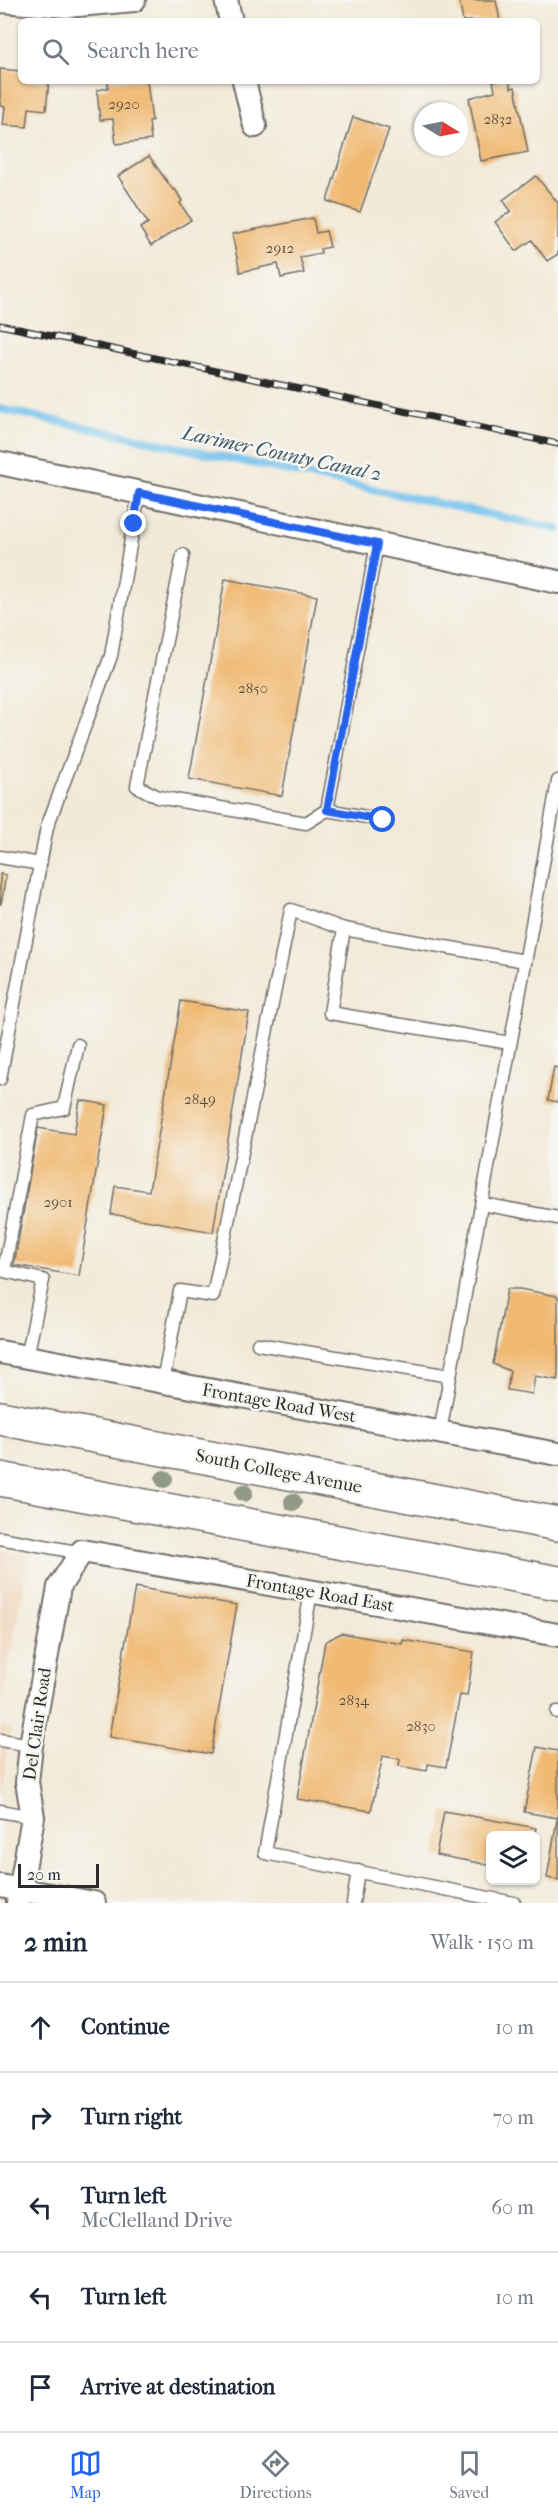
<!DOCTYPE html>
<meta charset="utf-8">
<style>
:root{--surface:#fff;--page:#f2f2f3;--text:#1f2937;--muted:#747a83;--line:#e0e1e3;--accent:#2563eb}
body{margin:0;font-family:"IM FELL French Canon",serif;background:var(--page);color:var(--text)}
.controls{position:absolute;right:18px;bottom:18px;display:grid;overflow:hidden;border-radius:9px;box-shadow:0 2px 4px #0004}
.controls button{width:54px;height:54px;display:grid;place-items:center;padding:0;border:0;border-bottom:2px solid var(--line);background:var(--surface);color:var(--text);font:30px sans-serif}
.compass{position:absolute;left:414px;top:102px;width:54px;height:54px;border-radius:50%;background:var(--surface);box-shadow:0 2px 4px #0004;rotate:100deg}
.scale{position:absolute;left:18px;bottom:15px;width:81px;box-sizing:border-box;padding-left:6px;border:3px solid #2b2b2b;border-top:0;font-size:16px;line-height:21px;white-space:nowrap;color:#2b2b2b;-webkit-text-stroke:4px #f6f6f2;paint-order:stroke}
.stop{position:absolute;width:18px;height:18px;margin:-14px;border:4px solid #2563eb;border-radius:50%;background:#fff}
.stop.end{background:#2563eb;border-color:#fff;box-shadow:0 2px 6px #0008}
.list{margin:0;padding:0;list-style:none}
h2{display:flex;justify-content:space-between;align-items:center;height:78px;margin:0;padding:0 24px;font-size:26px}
h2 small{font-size:20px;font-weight:400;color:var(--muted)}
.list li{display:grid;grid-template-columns:39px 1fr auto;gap:18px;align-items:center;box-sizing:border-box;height:90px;padding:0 24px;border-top:2px solid var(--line)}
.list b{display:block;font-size:22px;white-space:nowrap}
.list p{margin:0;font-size:20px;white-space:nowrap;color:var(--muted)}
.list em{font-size:20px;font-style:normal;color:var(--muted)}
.icon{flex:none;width:33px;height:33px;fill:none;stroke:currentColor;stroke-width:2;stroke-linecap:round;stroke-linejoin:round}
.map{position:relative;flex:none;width:558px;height:1903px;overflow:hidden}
.search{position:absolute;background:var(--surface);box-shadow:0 2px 4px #0004;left:18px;right:18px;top:18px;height:66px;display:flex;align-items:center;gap:15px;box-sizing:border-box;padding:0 21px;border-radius:9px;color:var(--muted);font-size:22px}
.sheet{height:528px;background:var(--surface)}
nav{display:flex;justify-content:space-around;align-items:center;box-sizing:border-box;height:84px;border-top:2px solid var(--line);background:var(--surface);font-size:16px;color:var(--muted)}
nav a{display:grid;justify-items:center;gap:3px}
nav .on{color:var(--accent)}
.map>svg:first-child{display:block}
</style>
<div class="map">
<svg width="558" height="1903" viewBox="0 0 558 1903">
<rect width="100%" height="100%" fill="#f6f6f2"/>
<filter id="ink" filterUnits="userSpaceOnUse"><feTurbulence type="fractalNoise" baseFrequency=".0167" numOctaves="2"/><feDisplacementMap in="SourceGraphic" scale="12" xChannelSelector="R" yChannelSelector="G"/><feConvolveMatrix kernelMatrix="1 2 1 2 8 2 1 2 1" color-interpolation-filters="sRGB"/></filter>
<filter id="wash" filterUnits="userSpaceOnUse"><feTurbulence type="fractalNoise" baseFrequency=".008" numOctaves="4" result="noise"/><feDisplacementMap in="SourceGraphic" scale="24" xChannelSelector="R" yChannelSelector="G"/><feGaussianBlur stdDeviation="1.35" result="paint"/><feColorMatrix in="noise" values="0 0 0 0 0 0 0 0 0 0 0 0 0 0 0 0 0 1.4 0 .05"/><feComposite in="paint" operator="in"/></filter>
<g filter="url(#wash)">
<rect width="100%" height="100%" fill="#f2ead8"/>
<g fill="#f0d5bc">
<polygon points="0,1550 29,1555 0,1710"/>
<polygon points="0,1726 12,1727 0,1795"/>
</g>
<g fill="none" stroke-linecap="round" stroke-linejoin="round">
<polyline stroke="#72c1ed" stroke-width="8" points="0,409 558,529"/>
</g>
<g id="blocks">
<g fill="#f0b972">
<polygon points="459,0 496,0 500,21 463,21"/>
<polygon points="0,69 21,71 21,81 49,81 46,110 29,108 27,127 3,125 5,107 0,106"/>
<polygon points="108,81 147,81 152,121 149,121 151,140 116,144 113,119 100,120 97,90 108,88"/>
<polygon points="493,81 509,81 511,88 515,87 528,152 481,161 469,98 495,91"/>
<polygon points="353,117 389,129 360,212 327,201"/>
<polygon points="149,156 173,190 175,189 182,201 180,203 191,220 151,246 140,228 148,223 118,176"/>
<polygon points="536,176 558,203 558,254 547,261 532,240 516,251 495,222 511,211 503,200"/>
<polygon points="313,218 316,233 326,231 330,247 320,249 321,253 300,257 304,273 281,278 278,264 240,272 232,234"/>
<polygon points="225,579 317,596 282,796 189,779"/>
<polygon points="0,874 6,875 1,904 0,904"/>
<polygon points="181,1001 249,1012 213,1232 111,1214 115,1186 149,1191"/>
<polygon points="554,1067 558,1068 558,1102 548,1100"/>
<polygon points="80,1100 107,1105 79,1276 14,1265 38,1128 74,1134"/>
<polygon points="507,1289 520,1289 558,1296 558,1380 535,1376 532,1394 507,1390 510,1371 493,1364"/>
<polygon points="135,1587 237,1605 211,1754 109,1737"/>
<polygon points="341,1633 402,1644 403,1640 474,1652 467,1696 460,1695 446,1767 428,1764 427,1771 399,1766 400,1759 383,1756 371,1811 297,1799 325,1642"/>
<polygon points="537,1747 558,1751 558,1818 524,1812"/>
<polygon points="444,1811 536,1828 534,1836 490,1836 490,1865 436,1855"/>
<polygon points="557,1820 558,1820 558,1880 547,1878"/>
</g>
</g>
</g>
<g filter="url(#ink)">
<use href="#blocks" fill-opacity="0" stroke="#716e68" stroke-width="1.5"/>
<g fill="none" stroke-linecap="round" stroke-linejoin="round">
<g stroke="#716e68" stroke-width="15">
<g id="lane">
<polyline points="183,555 137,786 158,797 306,823 327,810 377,544"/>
<polyline points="327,810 383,820"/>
<polyline points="0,857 40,864"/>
<polyline points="344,929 330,1013 510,1043"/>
<polyline points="0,1079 47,827 111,656 139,493"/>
<polyline points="482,1204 558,1218"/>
<polyline points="258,1344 450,1376"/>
<polyline points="27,1357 43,1280 4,1271 33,1115 64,1108 78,1045"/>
<polyline points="163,1382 180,1291 213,1296 291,910 344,929 525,961"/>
<polyline points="440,1432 558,781"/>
<polyline points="0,1538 82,1553"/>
<polyline points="311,1592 265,1853 514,1903"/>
<polyline points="557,1712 558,1712"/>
<polyline points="0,1740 31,1745"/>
<polyline points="0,1811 33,1817"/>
<polyline points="353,1903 358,1871"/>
</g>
</g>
<g stroke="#716e68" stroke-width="26">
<g id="street">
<polyline points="226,0 231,21"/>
<polyline points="0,1 67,6 134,0"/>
<polyline points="244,81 255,126"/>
<polyline points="0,463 558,582"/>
<polyline points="0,1352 558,1454"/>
<polyline points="0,1886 94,1903"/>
<polyline points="18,1903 33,1817 27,1782 31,1745 59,1587 82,1551 558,1635"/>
</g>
</g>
<g stroke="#716e68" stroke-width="36">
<g id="highway">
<polyline points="0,1418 558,1524"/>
<polyline points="0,1479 558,1583"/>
</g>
</g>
<use href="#lane" stroke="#fff" stroke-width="12"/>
<use href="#street" stroke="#fff" stroke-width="22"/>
<use href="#highway" stroke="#fff" stroke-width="33"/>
<g stroke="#2b2b2b" stroke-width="7">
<polyline id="rail" points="0,325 558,444"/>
</g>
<use href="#rail" stroke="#f6f6f2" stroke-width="4.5" stroke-dasharray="14" stroke-linecap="butt"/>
</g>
<g fill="#939987">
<circle cx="164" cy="1479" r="9"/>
<circle cx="244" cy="1493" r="9"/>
<circle cx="293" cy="1502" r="9"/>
</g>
</g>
<g fill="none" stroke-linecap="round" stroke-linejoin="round" filter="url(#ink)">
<polyline stroke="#2563eb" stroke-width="8" points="134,524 139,493 377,544 327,810 383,820"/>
</g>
<g text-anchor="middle" stroke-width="5" stroke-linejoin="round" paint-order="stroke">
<g font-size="15" fill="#5c4e3d">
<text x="124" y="109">2920</text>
<text x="498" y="124">2832</text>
<text x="280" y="253">2912</text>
<text x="253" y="693">2850</text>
<text x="200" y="1104">2849</text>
<text x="58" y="1207">2901</text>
<text x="354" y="1705">2834</text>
<text x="421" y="1731">2830</text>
</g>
<g font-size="18" fill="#2b2b2b" stroke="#f6f6f2">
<text transform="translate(279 1403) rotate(10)" y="6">Frontage Road West</text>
<text transform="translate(279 1471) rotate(11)" y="6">South College Avenue</text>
<text transform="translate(320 1593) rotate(10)" y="6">Frontage Road East</text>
<text transform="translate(37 1724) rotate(-82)" y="6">Del Clair Road</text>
</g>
<g font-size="20" font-style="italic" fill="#405865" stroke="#f6f6f2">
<text transform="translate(282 453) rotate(12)" y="7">Larimer County Canal 2</text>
</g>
</g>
</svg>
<div class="controls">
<button><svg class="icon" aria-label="layers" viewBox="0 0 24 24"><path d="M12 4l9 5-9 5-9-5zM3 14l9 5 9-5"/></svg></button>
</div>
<svg class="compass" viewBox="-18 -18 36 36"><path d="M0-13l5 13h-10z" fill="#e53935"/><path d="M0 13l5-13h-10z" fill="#747a83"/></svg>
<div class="scale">20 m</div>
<div class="stop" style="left:383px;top:820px"></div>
<div class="stop end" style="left:134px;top:524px"></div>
<div class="search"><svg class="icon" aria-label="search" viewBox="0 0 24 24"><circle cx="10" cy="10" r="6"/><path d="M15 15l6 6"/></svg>Search here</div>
</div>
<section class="sheet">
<h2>2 min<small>Walk · 150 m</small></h2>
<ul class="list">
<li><svg class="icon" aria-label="ahead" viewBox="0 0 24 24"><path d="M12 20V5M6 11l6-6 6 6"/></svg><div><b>Continue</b></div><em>10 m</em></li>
<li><svg class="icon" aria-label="right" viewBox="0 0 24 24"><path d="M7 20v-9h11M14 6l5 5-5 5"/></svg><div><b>Turn right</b></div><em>70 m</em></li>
<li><svg class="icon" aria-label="left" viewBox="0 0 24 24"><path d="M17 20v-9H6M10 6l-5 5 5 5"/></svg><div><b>Turn left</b><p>McClelland Drive</p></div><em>60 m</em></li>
<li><svg class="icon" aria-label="left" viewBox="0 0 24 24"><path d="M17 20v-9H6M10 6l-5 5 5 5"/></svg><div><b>Turn left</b></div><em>10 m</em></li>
<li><svg class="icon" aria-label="arrive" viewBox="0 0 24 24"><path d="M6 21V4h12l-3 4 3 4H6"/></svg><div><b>Arrive at destination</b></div></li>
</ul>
</section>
<nav>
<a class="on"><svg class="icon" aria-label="map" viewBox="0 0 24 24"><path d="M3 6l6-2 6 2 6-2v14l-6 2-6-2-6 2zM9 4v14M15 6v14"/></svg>Map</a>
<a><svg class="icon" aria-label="directions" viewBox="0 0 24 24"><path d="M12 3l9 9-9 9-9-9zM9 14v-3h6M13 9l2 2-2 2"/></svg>Directions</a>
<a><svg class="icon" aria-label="saved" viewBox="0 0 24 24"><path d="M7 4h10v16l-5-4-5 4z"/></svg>Saved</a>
</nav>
